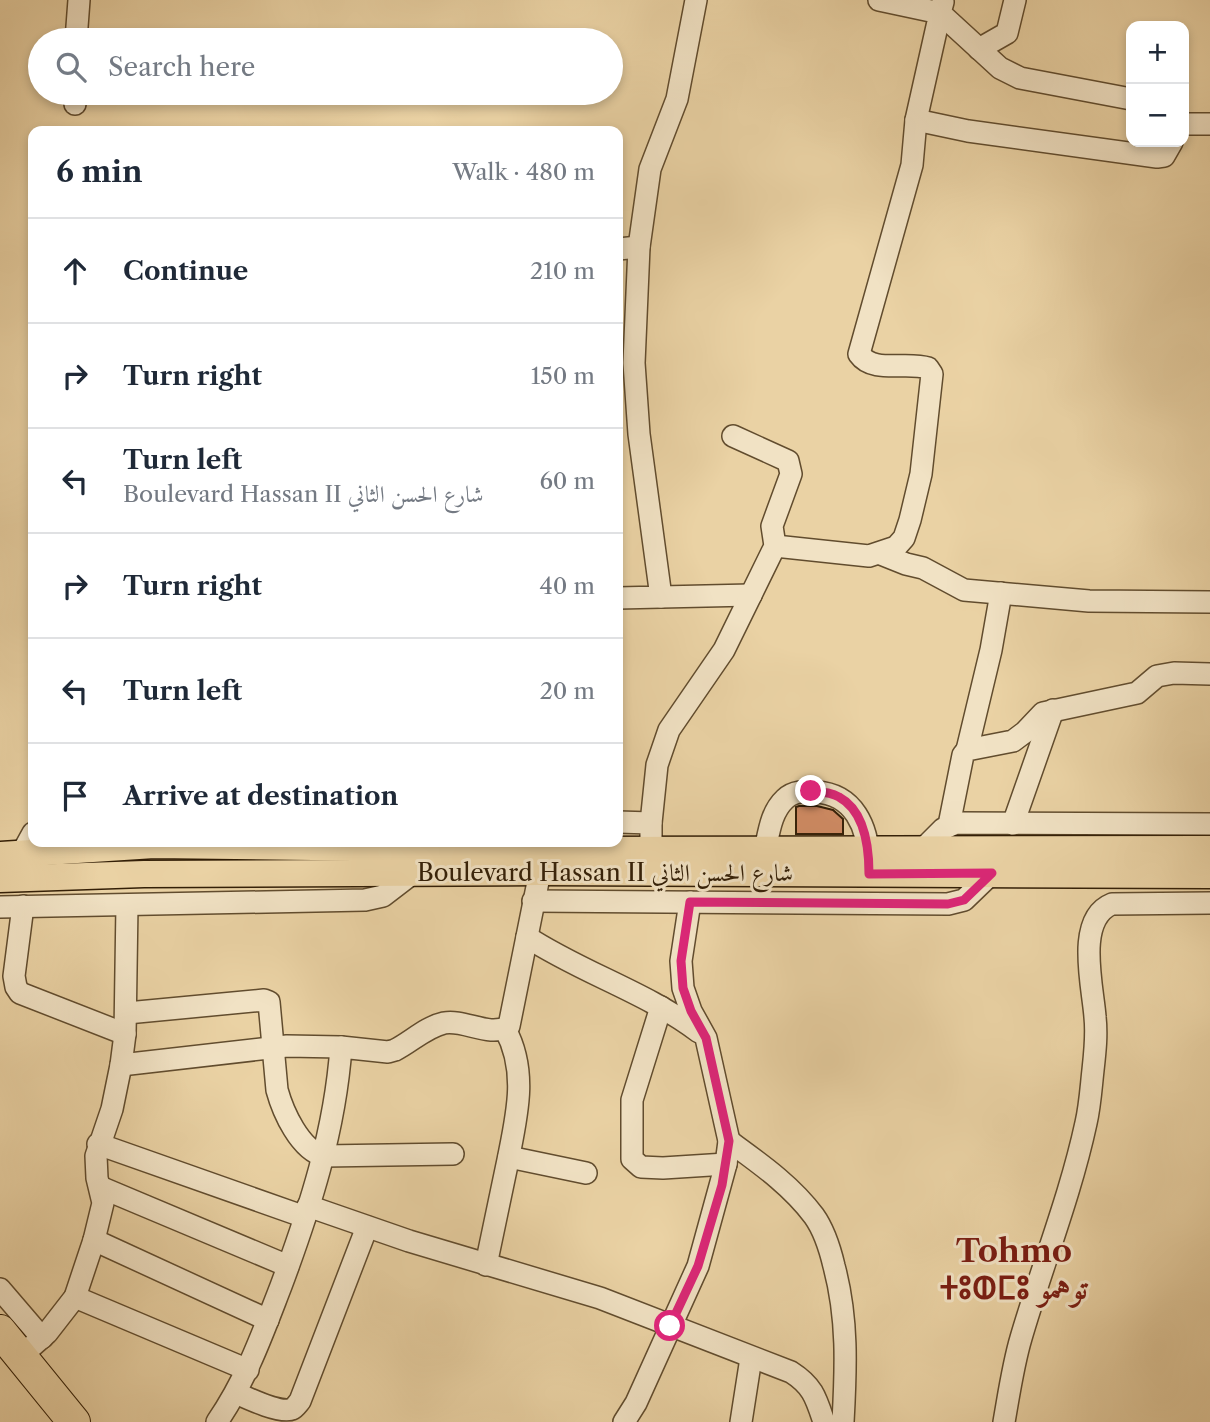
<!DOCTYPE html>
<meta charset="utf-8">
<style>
:root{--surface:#fff;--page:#f2f2f3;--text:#1f2937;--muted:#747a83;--line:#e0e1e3}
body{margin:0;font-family:"Libre Caslon Text",Amiri,"Noto Sans Tifinagh",serif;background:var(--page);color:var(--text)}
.controls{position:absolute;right:21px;top:21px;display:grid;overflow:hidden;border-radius:14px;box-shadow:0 4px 10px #0003}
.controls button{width:63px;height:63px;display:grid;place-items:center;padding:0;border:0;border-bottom:2px solid var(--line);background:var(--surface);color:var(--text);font:35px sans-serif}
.stop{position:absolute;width:21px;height:21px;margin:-16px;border:5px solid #db2777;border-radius:50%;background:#fff}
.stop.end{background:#db2777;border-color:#fff;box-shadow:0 2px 7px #0008}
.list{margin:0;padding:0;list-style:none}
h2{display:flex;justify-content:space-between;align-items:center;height:91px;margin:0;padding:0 28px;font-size:30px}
h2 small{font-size:23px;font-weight:400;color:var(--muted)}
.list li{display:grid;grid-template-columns:46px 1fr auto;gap:21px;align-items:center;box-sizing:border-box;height:105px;padding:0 28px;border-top:2px solid var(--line)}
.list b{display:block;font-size:26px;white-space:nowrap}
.list p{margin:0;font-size:23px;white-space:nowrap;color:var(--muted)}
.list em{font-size:23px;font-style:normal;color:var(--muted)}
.icon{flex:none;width:38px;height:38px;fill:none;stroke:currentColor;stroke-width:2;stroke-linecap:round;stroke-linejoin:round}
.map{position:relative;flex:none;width:1210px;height:1422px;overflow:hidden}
.search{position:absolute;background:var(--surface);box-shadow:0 4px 10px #0003;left:28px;top:28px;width:595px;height:77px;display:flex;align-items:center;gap:18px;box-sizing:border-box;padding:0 24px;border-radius:38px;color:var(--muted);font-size:26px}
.panel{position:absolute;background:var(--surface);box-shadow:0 4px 10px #0003;left:28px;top:126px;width:595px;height:721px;border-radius:14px}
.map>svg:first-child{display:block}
</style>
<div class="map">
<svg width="1210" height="1422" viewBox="0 0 1210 1422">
<rect width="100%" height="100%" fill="#ead2a4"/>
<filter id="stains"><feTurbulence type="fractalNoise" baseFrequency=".00286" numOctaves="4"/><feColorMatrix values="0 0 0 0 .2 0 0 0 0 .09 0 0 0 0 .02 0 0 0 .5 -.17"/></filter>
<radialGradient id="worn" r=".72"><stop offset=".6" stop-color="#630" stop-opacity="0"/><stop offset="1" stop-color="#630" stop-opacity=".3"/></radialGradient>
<polygon fill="#d18c65" stroke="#331f07" stroke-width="2" points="799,806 817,806 833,810 843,819 843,834 796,834 796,807"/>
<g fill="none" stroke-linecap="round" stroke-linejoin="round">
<g stroke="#614c2e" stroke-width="24">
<g id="minor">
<polyline points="943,2 940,13 1000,68 1020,78 1131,99"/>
<polyline points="76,40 79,0"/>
<polyline points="979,49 1007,33 1015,0"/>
<polyline points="75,104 75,93"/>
<polyline points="916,120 968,131 1157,157 1164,156 1172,142"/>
<polyline points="1184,124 1210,124"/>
<polyline points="618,249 639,247"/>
<path d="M775 546 869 556 896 547 904 538 910 520 921 474 932 374 928 368C907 361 873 374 859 354L912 165 916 120 940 13 879 0"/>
<polyline points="881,554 906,564 923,568 964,590 1089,601 1210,602"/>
<polyline points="661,597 751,595"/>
<polyline points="618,598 661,597 639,434 634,363 639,247 650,169 677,99 696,0"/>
<polyline points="967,750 991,650 1001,593"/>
<polyline points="618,822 651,823"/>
<polyline points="1013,824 1053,710"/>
<polyline points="949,825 963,755 967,750 1013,741 1025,732 1043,713 1137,693 1157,676 1174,673 1210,674"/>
<polyline points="651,849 651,823 657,765 669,730 724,650 775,546 772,526 791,474 788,461 733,436"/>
<polyline points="923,849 943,829 956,823 1210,824"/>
<path d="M765 850C769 832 771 812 785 799 793 791 805 791 816 792 854 794 868 827 869 862"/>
<polyline points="22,853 33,833"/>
<polyline points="533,901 948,904 964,900 992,873"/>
<polyline points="23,906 14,976 16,987 20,993 125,1034"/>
<polyline points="0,907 365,900 383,896 413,873"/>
<path d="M527 937C582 973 646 992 699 1032"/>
<polyline points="661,1007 632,1100 632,1159 641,1167 663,1168 726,1164"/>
<path d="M127 1013 264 1000 269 1002 277 1090C283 1112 300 1150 324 1156L453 1154"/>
<polyline points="121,1065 287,1046 341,1047"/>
<path d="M729 1141C759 1163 791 1185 814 1216 824 1230 830 1249 834 1266 848 1318 846 1368 843 1422"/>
<polyline points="98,1144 305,1217"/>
<polyline points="509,1157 586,1173"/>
<polyline points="100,1187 288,1266"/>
<path d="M308 1206 409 1241 600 1298 791 1372C813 1386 816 1398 824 1422"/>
<polyline points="94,1240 268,1320"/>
<path d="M486 1265C493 1230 501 1195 508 1160 517 1115 528 1071 505 1029"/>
<polyline points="0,1289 42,1338"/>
<polyline points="75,1297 248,1370"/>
<polyline points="21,1356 47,1333 75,1297 94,1240 103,1203 97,1178 96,1156 112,1109 121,1065 125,1034 127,905"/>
<path d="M236 1393C247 1398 281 1414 292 1409 295 1408 298 1403 300 1401L367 1227"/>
<path d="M217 1422C247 1378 262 1335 281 1286 310 1208 335 1131 341 1047L388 1052 395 1050C411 1042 426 1027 444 1023 465 1019 489 1038 509 1026L543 857"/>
<polyline points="624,1422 636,1403 698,1266 726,1164 729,1141 706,1038 691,1011 683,988 681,961 690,902"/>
<polyline points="741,1422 751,1358"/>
<path d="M1004 1422C1009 1394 1013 1365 1021 1338 1042 1266 1070 1197 1086 1123 1090 1106 1091 1088 1093 1070 1095 1052 1097 1035 1095 1017 1093 987 1075 919 1112 904L1210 903"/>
</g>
</g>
<g stroke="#331f07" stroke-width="29">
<g id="major">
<polyline points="0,855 154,845 545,850 1210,849"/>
<polyline points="0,879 144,874 539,872 1210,875"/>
</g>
</g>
<g stroke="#331f07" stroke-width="34">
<polyline id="highway" points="0,1331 74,1422"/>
</g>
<use href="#minor" stroke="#f1e2c4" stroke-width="21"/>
<use href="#major" stroke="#ead2a4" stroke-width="26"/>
<use href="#highway" stroke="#ead2a4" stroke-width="32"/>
</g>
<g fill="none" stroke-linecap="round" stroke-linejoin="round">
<path stroke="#db2777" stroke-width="9" d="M670 1326 698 1266 722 1185 729 1141 706 1038 691 1011 683 988 681 961 690 902 948 904 964 900 992 873 869 874C869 848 865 811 839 797 831 792 821 792 811 791"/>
</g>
<g text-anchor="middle" stroke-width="6" stroke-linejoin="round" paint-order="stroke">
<g font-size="24" fill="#331f07" stroke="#f1e2c4">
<text x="605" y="881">Boulevard Hassan II شارع الحسن الثاني</text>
</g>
<g font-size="32" font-weight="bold" fill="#7a1f14" stroke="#f1e2c4">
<text x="1014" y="1262">Tohmo<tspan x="1014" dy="37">ⵜⵓⵀⵎⵓ توهمو</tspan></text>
</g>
</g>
<rect width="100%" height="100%" filter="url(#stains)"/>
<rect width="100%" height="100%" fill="url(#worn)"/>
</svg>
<div class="controls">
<button>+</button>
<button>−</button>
</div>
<div class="stop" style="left:670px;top:1326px"></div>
<div class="stop end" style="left:811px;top:791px"></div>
<div class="search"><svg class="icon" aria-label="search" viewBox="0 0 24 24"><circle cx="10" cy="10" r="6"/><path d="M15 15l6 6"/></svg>Search here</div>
<section class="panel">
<h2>6 min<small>Walk · 480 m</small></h2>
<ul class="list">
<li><svg class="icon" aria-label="ahead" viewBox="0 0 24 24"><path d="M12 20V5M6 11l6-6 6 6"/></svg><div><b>Continue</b></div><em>210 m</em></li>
<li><svg class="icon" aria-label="right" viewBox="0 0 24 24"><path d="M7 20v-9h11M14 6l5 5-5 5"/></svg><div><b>Turn right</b></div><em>150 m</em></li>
<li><svg class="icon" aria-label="left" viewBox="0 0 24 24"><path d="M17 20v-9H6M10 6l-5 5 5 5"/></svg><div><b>Turn left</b><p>Boulevard Hassan II شارع الحسن الثاني</p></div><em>60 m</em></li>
<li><svg class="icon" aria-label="right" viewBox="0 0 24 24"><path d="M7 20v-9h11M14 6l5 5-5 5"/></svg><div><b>Turn right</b></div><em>40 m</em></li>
<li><svg class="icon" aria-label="left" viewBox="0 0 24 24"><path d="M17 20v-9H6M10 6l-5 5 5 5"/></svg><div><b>Turn left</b></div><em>20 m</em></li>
<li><svg class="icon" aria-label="arrive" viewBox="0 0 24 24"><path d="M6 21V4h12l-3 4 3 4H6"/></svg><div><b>Arrive at destination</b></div></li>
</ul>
</section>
</div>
